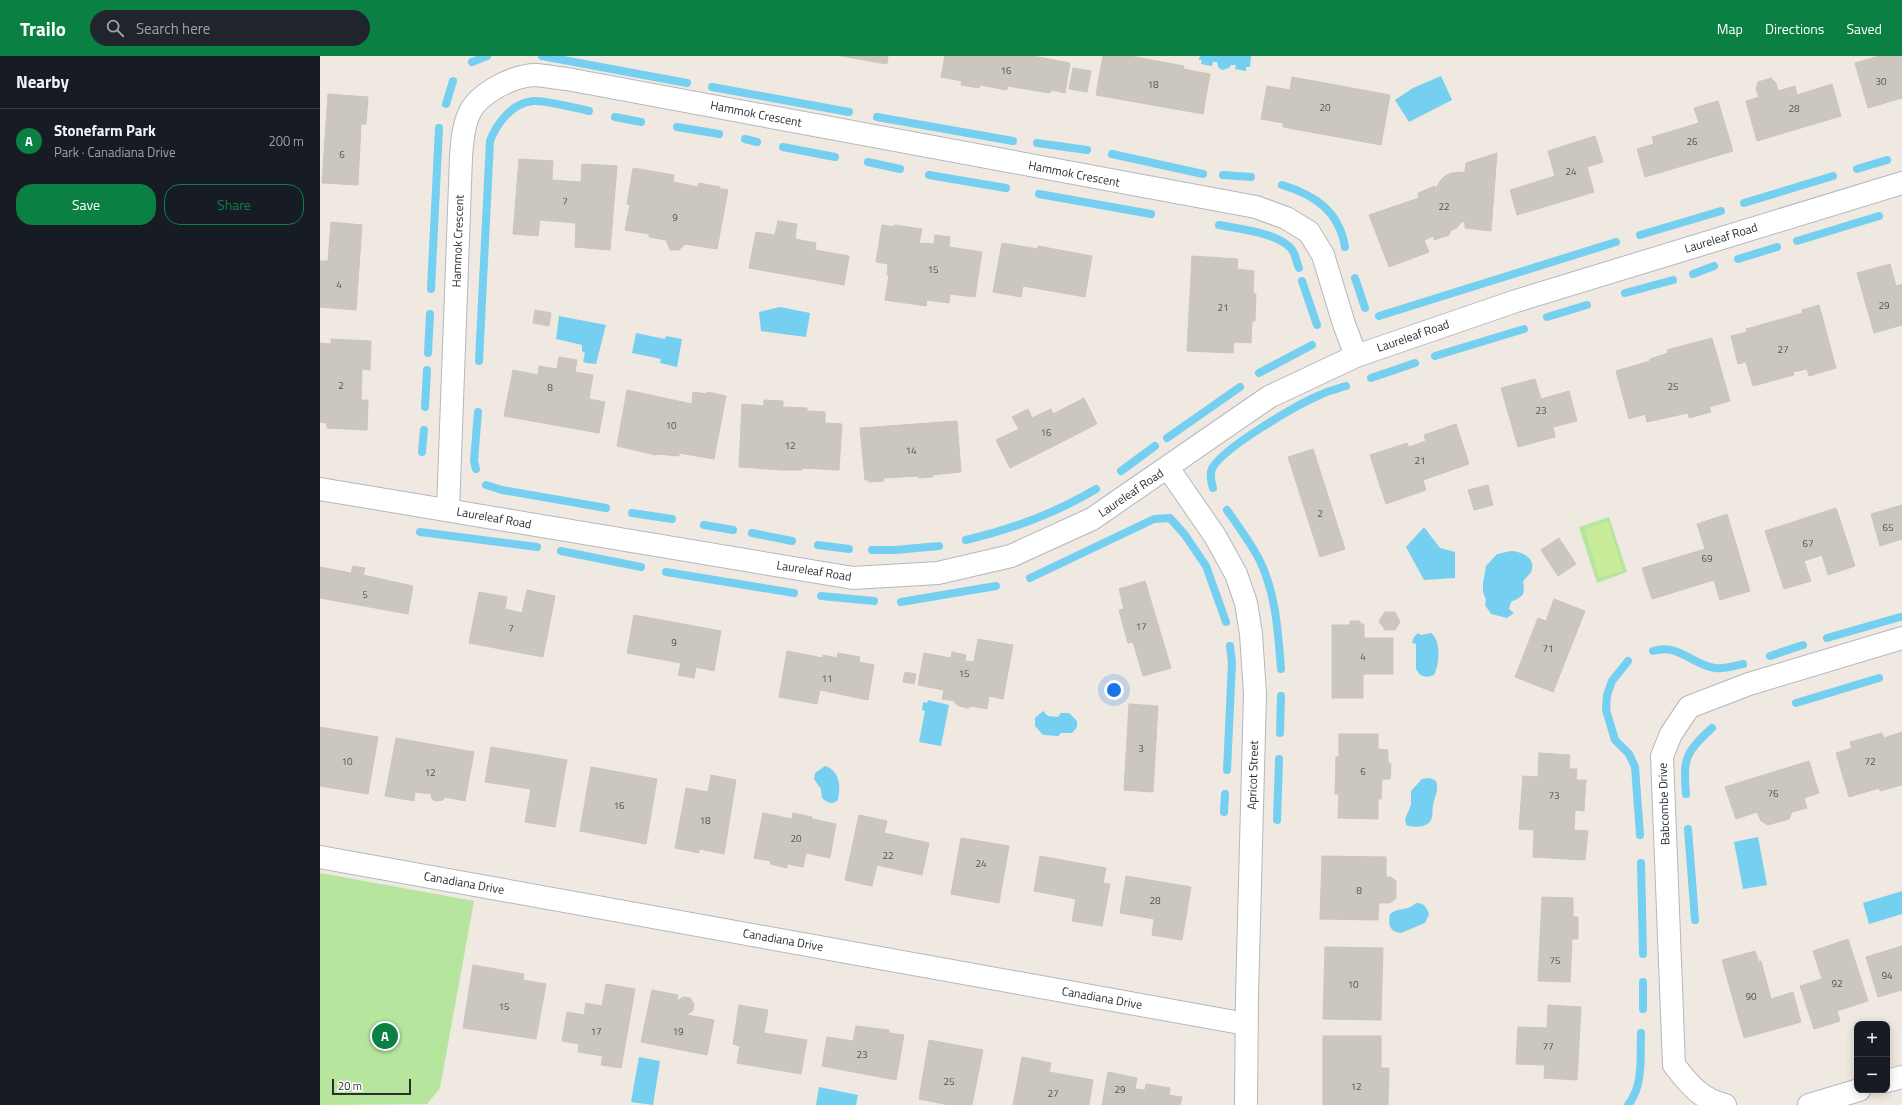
<!DOCTYPE html>
<meta charset="utf-8">
<style>
:root{--surface:#171b24;--page:#20242c;--text:#f1f3f6;--muted:#9ea1a6;--line:#363941;--accent:#0b8043}
body{margin:0;font-family:"Titillium Web",sans-serif;background:var(--page);color:var(--text)}
.controls{position:absolute;right:12px;bottom:12px;display:grid;overflow:hidden;border-radius:8px;box-shadow:0 2px 10px #0003}
.controls button{width:36px;height:36px;display:grid;place-items:center;padding:0;border:0;border-bottom:1px solid var(--line);background:var(--surface);color:var(--text);font:20px sans-serif}
.scale{position:absolute;left:12px;bottom:10px;width:79px;box-sizing:border-box;padding-left:4px;border:2px solid #2e2e2e;border-top:0;font-size:11px;line-height:14px;white-space:nowrap;color:#2e2e2e;-webkit-text-stroke:3px #fff;paint-order:stroke}
.you{position:absolute;left:794px;top:634px;width:14px;height:14px;margin:-10px;border:3px solid #fff;border-radius:50%;background:#1a73e8;box-shadow:0 0 0 6px #1a73e833}
.badge{display:grid;place-items:center;width:26px;height:26px;border-radius:50%;background:var(--accent);color:#fff;font-size:13px;font-weight:700}
.pin{position:absolute;translate:-50% -50%;border:2px solid #fff;box-shadow:0 1px 4px #0006}
.list{margin:0;padding:0;list-style:none}
h2{display:flex;justify-content:space-between;align-items:center;height:52px;margin:0;padding:0 16px;font-size:17px}
h2 small{font-size:13px;font-weight:400;color:var(--muted)}
.list li{display:grid;grid-template-columns:26px 1fr auto;gap:12px;align-items:center;box-sizing:border-box;height:64px;padding:0 16px;border-top:1px solid var(--line)}
.list b{display:block;font-size:15px;white-space:nowrap}
.list p{margin:0;font-size:13px;white-space:nowrap;color:var(--muted)}
.list em{font-size:13px;font-style:normal;color:var(--muted)}
.actions{display:flex;gap:8px;padding:12px 16px}
.actions a{flex:1;padding:9px 0;border:1px solid var(--accent);border-radius:16px;text-align:center;font-size:14px;color:var(--accent)}
.actions .main{background:var(--accent);color:#fff}
.icon{flex:none;width:22px;height:22px;fill:none;stroke:currentColor;stroke-width:2;stroke-linecap:round;stroke-linejoin:round}
.map{position:relative;flex:none;width:1582px;height:1049px;overflow:hidden}
header{display:flex;align-items:center;gap:24px;box-sizing:border-box;height:56px;padding:0 20px;background:var(--accent);color:#fff}
header strong{font-size:19px}
nav{display:flex;gap:22px;margin-inline-start:auto;font-size:14px}
.search{width:280px;height:36px;background:var(--page);display:flex;align-items:center;gap:10px;box-sizing:border-box;padding:0 14px;border-radius:22px;color:var(--muted);font-size:15px}
main{display:flex}
aside{flex:1;background:var(--surface)}
.map>svg:first-child{display:block}
</style>
<header>
<strong>Trailo</strong>
<div class="search"><svg class="icon" aria-label="search" viewBox="0 0 24 24"><circle cx="10" cy="10" r="6"/><path d="M15 15l6 6"/></svg>Search here</div>
<nav><a>Map</a><a>Directions</a><a>Saved</a></nav>
</header>
<main>
<aside>
<h2>Nearby<small></small></h2>
<ul class="list">
<li><span class="badge">A</span><div><b>Stonefarm Park</b><p>Park · Canadiana Drive</p></div><em>200 m</em></li>
</ul>
<div class="actions"><a class="main">Save</a><a>Share</a></div>
</aside>
<div class="map">
<svg width="1582" height="1049" viewBox="0 0 1582 1049">
<rect width="100%" height="100%" fill="#efe9e1"/>
<g fill="#b6e59e">
<polygon points="1289,461 1307,516 1277,527 1259,471"/>
<polygon points="0,817 154,845 120,1032 107,1048 0,1049"/>
</g>
<polygon fill="#c9ec9a" points="1288,466 1303,515 1279,522 1265,473"/>
<g fill="#75cff0">
<polygon points="880,0 931,0 930,11 926,11 926,15 915,13 916,9 911,9 909,12 902,14 898,11 897,6 893,6 892,10 881,8 882,4 879,4"/>
<polygon points="1121,20 1132,44 1089,66 1075,44 1093,32"/>
<polygon points="460,251 490,257 486,281 441,275 439,256"/>
<polygon points="239,260 286,269 276,308 266,307 263,305 265,297 262,295 262,289 236,283"/>
<polygon points="316,277 345,283 346,280 362,283 357,311 340,307 341,303 312,297"/>
<polygon points="1104,471 1120,492 1135,496 1135,522 1104,524 1086,491"/>
<path d="M1191 495C1201 495 1217 502 1211 516 1209 519 1205 522 1203 526 1205 539 1204 540 1191 546L1189 553 1194 557 1187 562 1171 558 1165 549 1166 544 1163 536V527L1166 510 1177 498Z"/>
<path d="M1098 577 1101 579 1111 577C1121 584 1120 608 1114 619L1107 621 1100 619 1096 613V588L1092 587 1094 581Z"/>
<polygon points="608,644 629,649 621,690 599,686 605,655 602,654 603,646 607,647"/>
<polygon points="723,655 728,660 738,661 741,657 749,657 757,665 757,671 752,677 741,677 738,680 723,679 715,670 715,662"/>
<path d="M505 710C520 715 521 730 518 744 513 749 507 747 502 742L501 733 494 723 495 717Z"/>
<path d="M1110 722 1116 725C1119 734 1115 740 1113 749 1112 753 1113 757 1112 761 1110 772 1094 772 1086 769L1085 763 1091 749V735L1102 723Z"/>
<polygon points="1438,781 1447,829 1423,833 1414,786"/>
<polygon points="1582,835 1582,858 1549,868 1543,847"/>
<path d="M1096 847C1105 847 1106 851 1109 858L1105 867 1081 877C1069 875 1068 869 1070 858 1078 851 1087 856 1096 847Z"/>
<polygon points="319,1001 340,1005 333,1049 311,1046"/>
<polygon points="499,1031 538,1039 536,1049 496,1049"/>
</g>
<g fill="none" stroke-linecap="round" stroke-linejoin="round">
<g stroke="#75cff0" stroke-width="8">
<polyline points="222,0 367,27"/>
<polyline points="152,6 167,0"/>
<polyline points="392,31 529,56"/>
<polyline points="126,48 133,25"/>
<polyline points="295,61 321,66"/>
<polyline points="557,61 693,85"/>
<polyline points="357,71 399,78"/>
<polyline points="425,83 437,86"/>
<polyline points="717,87 767,94"/>
<polyline points="463,91 515,101"/>
<polyline points="792,98 883,118"/>
<polyline points="548,106 580,113"/>
<polyline points="1537,113 1567,104"/>
<polyline points="609,119 686,132"/>
<polyline points="903,119 931,121"/>
<path d="M962 129C995 139 1019 155 1025 191"/>
<polyline points="719,138 831,158"/>
<polyline points="1424,147 1513,120"/>
<path d="M899 169C919 173 964 177 974 197 976 202 977 208 979 212"/>
<polyline points="1320,179 1401,155"/>
<polyline points="1477,185 1559,160"/>
<polyline points="1418,203 1457,191"/>
<polyline points="1373,218 1394,210"/>
<polyline points="1035,222 1045,252"/>
<polyline points="982,225 997,269"/>
<polyline points="111,233 119,72"/>
<polyline points="1305,237 1353,224"/>
<polyline points="1059,260 1296,186"/>
<polyline points="1227,261 1267,249"/>
<polyline points="108,297 110,258"/>
<polyline points="1115,300 1204,273"/>
<path d="M159 305 170 85C177 67 192 47 213 45 226 44 255 52 269 55"/>
<polyline points="939,317 992,289"/>
<polyline points="1051,322 1095,307"/>
<polyline points="105,351 107,314"/>
<polyline points="847,382 920,331"/>
<polyline points="102,396 104,374"/>
<polyline points="156,413 154,405 158,356"/>
<polyline points="801,415 835,390"/>
<polyline points="166,429 182,434 286,452"/>
<path d="M893 432C891 425 889 417 893 411 905 391 976 349 1000 339 1008 335 1017 333 1026 330"/>
<path d="M907 454C918 470 930 486 939 503 956 537 958 576 961 613"/>
<polyline points="312,457 352,463"/>
<polyline points="384,469 413,474"/>
<polyline points="100,476 217,491"/>
<polyline points="432,477 472,485"/>
<path d="M646 484C694 473 734 458 776 433"/>
<polyline points="498,489 529,493"/>
<polyline points="552,494 575,494 619,490"/>
<polyline points="241,495 321,511"/>
<polyline points="346,516 474,537"/>
<polyline points="710,522 834,463 850,462 865,479 886,510 906,566"/>
<polyline points="501,540 554,545"/>
<polyline points="581,546 676,530"/>
<polyline points="1507,582 1580,561"/>
<path d="M1333 595C1359 587 1372 609 1395 612 1404 613 1414 610 1423 608"/>
<polyline points="1450,600 1483,589"/>
<polyline points="1308,605 1292,625 1287,639 1286,654 1295,684 1309,698 1315,711 1320,779"/>
<polyline points="1476,647 1559,622"/>
<polyline points="960,677 961,640"/>
<polyline points="907,714 912,607 910,590"/>
<path d="M1366 738C1363 702 1365 697 1392 672"/>
<polyline points="904,756 905,738"/>
<polyline points="957,764 959,703"/>
<polyline points="1368,773 1375,864"/>
<polyline points="1321,807 1323,898"/>
<polyline points="1323,953 1323,926"/>
<path d="M1308 1049C1324 1029 1320 1001 1321 977"/>
</g>
</g>
<g fill="#cbc7bf" stroke="#cbc5ba">
<polygon points="521,0 568,0 567,8"/>
<polygon points="625,0 713,0 750,7 745,37 731,34 730,37 687,30 687,34 660,29 659,32 641,29 642,25 621,21"/>
<polygon points="783,0 810,0 864,10 863,13 890,18 883,58 776,39"/>
<polygon points="1559,0 1582,0 1582,42 1548,52 1535,7"/>
<polygon points="753,12 771,15 767,36 749,33"/>
<polygon points="972,21 1070,39 1061,89 963,71 963,67 941,63 947,30 970,34"/>
<polygon points="1451,22 1456,27 1458,35 1475,30 1477,39 1512,28 1521,60 1437,85 1426,45 1439,41 1436,33 1438,26"/>
<polygon points="8,38 48,41 46,68 41,68 38,129 2,127"/>
<polygon points="1398,45 1413,95 1325,121 1317,93 1334,88 1332,81 1379,67 1374,52"/>
<polygon points="1275,80 1283,106 1267,111 1274,136 1197,159 1190,134 1235,120 1228,95"/>
<polygon points="1177,97 1171,175 1145,172 1145,166 1141,166 1137,172 1131,174 1129,179 1114,184 1114,180 1104,184 1109,196 1069,211 1049,159 1099,142 1098,137 1115,130 1116,133 1120,125 1125,120 1131,117 1145,116 1146,107"/>
<polygon points="199,103 233,105 232,124 261,126 262,108 297,110 290,194 255,191 256,167 220,164 218,180 193,178"/>
<polygon points="313,112 354,119 353,126 378,131 379,127 400,131 400,133 408,134 397,193 365,188 359,194 350,194 346,184 329,181 329,178 305,174 310,149 307,148"/>
<polygon points="458,165 477,168 475,183 496,187 495,194 529,200 524,229 429,212 436,176 455,179"/>
<polygon points="11,166 42,169 36,254 0,251 0,205 8,205"/>
<polygon points="562,169 574,171 574,169 602,173 599,187 614,188 615,179 630,181 629,191 662,196 655,241 630,238 629,247 607,244 606,250 565,244 569,219 567,219 568,208 556,206"/>
<polygon points="682,187 718,193 718,190 772,200 765,241 703,230 701,241 673,236"/>
<polygon points="872,200 918,203 917,213 934,215 933,237 936,238 935,265 932,265 931,287 914,286 913,297 867,295"/>
<polygon points="1570,208 1576,230 1582,228 1582,269 1554,277 1537,217"/>
<polygon points="1499,249 1516,312 1489,320 1487,313 1473,316 1474,319 1433,330 1426,306 1418,308 1411,280 1427,276 1426,273 1483,257 1482,254"/>
<polygon points="215,254 231,257 229,270 213,267"/>
<polygon points="1392,282 1410,345 1389,351 1391,356 1369,362 1368,357 1327,366 1325,358 1309,363 1296,315 1330,305 1330,303 1348,297 1347,294"/>
<polygon points="11,283 51,285 50,314 42,313 41,344 48,344 47,374 7,372 7,367 0,366 0,287 11,288"/>
<polygon points="239,301 257,304 255,316 273,319 269,343 285,346 279,377 184,360 193,314 218,319 219,310 237,313"/>
<polygon points="1215,323 1221,343 1249,335 1257,365 1233,371 1235,381 1198,391 1181,332"/>
<polygon points="307,334 372,348 373,336 387,338 387,336 406,340 394,403 359,397 359,400 337,398 336,399 297,390"/>
<polygon points="764,342 777,368 690,412 676,384 699,373 692,361 708,353 712,362 731,353 733,358"/>
<polygon points="444,344 463,345 463,351 487,352 487,355 505,356 505,367 522,368 519,414 482,412 482,414 462,414 419,411 422,348 444,350"/>
<polygon points="637,365 641,416 612,419 613,421 599,422 598,420 563,422 564,425 549,426 549,424 545,424 540,372"/>
<polygon points="1136,368 1149,408 1103,424 1106,434 1066,448 1050,399 1087,387 1089,391 1106,385 1104,379"/>
<polygon points="993,393 1025,493 1000,501 968,401"/>
<polygon points="1168,429 1173,449 1154,454 1148,434"/>
<polygon points="1582,449 1582,483 1560,490 1551,458"/>
<polygon points="1516,452 1535,510 1508,519 1502,499 1484,505 1491,525 1464,533 1445,475"/>
<polygon points="1407,458 1430,535 1400,544 1394,524 1332,543 1322,512 1385,493 1377,468"/>
<polygon points="1239,482 1256,508 1238,520 1221,494"/>
<polygon points="33,510 45,512 43,519 93,530 88,558 0,542 0,511 31,517"/>
<polygon points="825,525 851,612 823,620 813,586 808,587 799,554 804,553 799,533"/>
<polygon points="207,534 235,540 223,601 149,587 159,536 187,541 185,553 202,557"/>
<polygon points="1234,543 1265,555 1233,636 1195,621 1218,562 1226,565"/>
<polygon points="1065,556 1075,556 1080,566 1075,574 1065,574 1059,565"/>
<polygon points="314,559 401,575 394,615 376,611 374,622 358,619 361,607 307,597"/>
<polygon points="1030,565 1040,565 1040,568 1044,568 1044,582 1073,582 1073,618 1043,618 1043,642 1012,642 1012,569 1030,569"/>
<polygon points="658,583 693,589 683,643 669,640 667,653 651,650 648,652 639,650 635,647 635,645 622,643 624,634 598,629 604,597 631,602 632,596 646,599 645,605 654,606"/>
<polygon points="467,595 503,602 503,599 517,602 518,597 540,601 539,606 554,609 548,644 500,634 497,648 459,641"/>
<polygon points="585,616 596,618 594,628 583,626"/>
<polygon points="809,648 838,650 833,736 804,734"/>
<polygon points="0,671 58,681 48,738 0,730"/>
<polygon points="1582,676 1582,729 1560,735 1559,732 1529,741 1516,697 1532,692 1530,686 1562,677 1564,682"/>
<polygon points="1019,678 1058,678 1058,693 1068,694 1068,707 1071,707 1070,723 1062,723 1061,743 1058,743 1058,763 1018,762 1019,738 1015,738 1016,701 1019,701"/>
<polygon points="76,682 154,696 145,745 125,741 123,744 116,745 112,743 111,738 95,736 94,745 65,740"/>
<polygon points="171,691 247,704 235,771 205,766 211,733 165,726"/>
<polygon points="1219,697 1250,699 1249,713 1257,713 1256,724 1266,724 1264,755 1255,754 1254,774 1268,775 1265,804 1213,801 1214,774 1199,773 1203,720 1218,721"/>
<polygon points="1489,705 1499,737 1484,742 1487,752 1472,756 1469,763 1448,769 1441,765 1437,756 1416,763 1405,731"/>
<polygon points="271,711 337,723 326,788 260,775"/>
<polygon points="391,719 416,724 404,798 379,793 379,797 355,792 366,732 388,736"/>
<polygon points="443,757 472,763 473,757 492,761 492,763 516,768 510,802 486,797 483,811 467,808 467,812 450,808 451,805 434,802"/>
<polygon points="539,759 567,765 564,777 609,787 602,819 557,809 552,830 525,824"/>
<polygon points="641,782 689,790 679,847 631,838"/>
<polygon points="720,800 786,812 783,827 790,828 782,870 752,865 756,843 714,835"/>
<polygon points="1002,800 1066,801 1066,821 1071,821 1076,825 1076,842 1070,847 1059,847 1058,864 1000,863"/>
<polygon points="806,820 871,831 862,884 832,879 834,863 800,857"/>
<polygon points="1222,841 1253,842 1253,861 1258,861 1258,883 1252,883 1250,926 1218,925"/>
<polygon points="1528,883 1548,945 1517,955 1520,965 1494,973 1480,930 1502,923 1493,895"/>
<polygon points="1582,890 1582,934 1558,941 1546,901"/>
<polygon points="1005,891 1063,892 1061,964 1003,963"/>
<polygon points="1435,895 1439,906 1441,905 1451,943 1473,936 1481,966 1424,982 1402,904"/>
<polygon points="153,909 204,918 203,924 226,928 216,983 143,972"/>
<polygon points="286,928 315,933 301,1012 281,1009 283,1000 258,996 259,988 242,985 247,956 264,959 266,947 282,950"/>
<polygon points="332,934 358,939 357,945 363,941 370,942 374,948 373,954 367,959 394,964 387,999 321,986"/>
<polygon points="419,949 448,954 444,977 487,984 481,1018 417,1007 420,990 413,988"/>
<polygon points="1228,949 1261,951 1257,1024 1224,1022 1225,1009 1196,1008 1198,971 1227,972"/>
<polygon points="536,970 569,974 569,977 584,979 576,1024 502,1010 507,981 533,985"/>
<polygon points="1003,980 1061,980 1061,1012 1069,1012 1068,1049 1003,1049"/>
<polygon points="609,984 663,994 652,1049 629,1049 599,1043"/>
<polygon points="702,1001 731,1007 729,1016 773,1024 769,1049 693,1049"/>
<polygon points="788,1016 817,1022 815,1033 825,1034 826,1028 850,1032 849,1039 862,1041 860,1049 782,1049"/>
</g>
<g fill="none" stroke-linecap="round" stroke-linejoin="round">
<g stroke="#b4b7c1" stroke-width="24">
<g id="street">
<polyline points="848,412 895,480 916,518 926,547 931,578 935,638 927,940 926,1049"/>
<polyline points="0,433 533,522 618,517 691,500 772,463 949,341 1036,300 1196,245 1582,127"/>
<path d="M128 454 141 101C142 87 143 71 149 58 158 37 194 19 216 19 226 20 237 22 247 23L936 151 966 162 989 176 1003 199 1024 268 1036 300"/>
<polyline points="0,801 926,968"/>
<polyline points="1567,1025 1582,1021"/>
<path d="M1405 1049C1380 1043 1369 1028 1354 1009L1342 700 1351 678 1369 651 1429 628 1582 582"/>
<polyline points="1489,1049 1539,1034"/>
</g>
</g>
<use href="#street" stroke="#fff" stroke-width="22"/>
</g>
<g text-anchor="middle" stroke-width="3.5" stroke-linejoin="round" paint-order="stroke">
<g font-size="10" fill="#555452">
<text x="686" y="18">16</text>
<text x="1561" y="29">30</text>
<text x="833" y="32">18</text>
<text x="1005" y="55">20</text>
<text x="1474" y="56">28</text>
<text x="1372" y="89">26</text>
<text x="22" y="102">6</text>
<text x="1251" y="119">24</text>
<text x="245" y="149">7</text>
<text x="1124" y="154">22</text>
<text x="355" y="165">9</text>
<text x="613" y="217">15</text>
<text x="19" y="232">4</text>
<text x="1564" y="253">29</text>
<text x="903" y="255">21</text>
<text x="1463" y="297">27</text>
<text x="21" y="333">2</text>
<text x="1353" y="334">25</text>
<text x="230" y="335">8</text>
<text x="1221" y="358">23</text>
<text x="351" y="373">10</text>
<text x="726" y="380">16</text>
<text x="470" y="393">12</text>
<text x="591" y="398">14</text>
<text x="1100" y="408">21</text>
<text x="1000" y="461">2</text>
<text x="1568" y="475">65</text>
<text x="1488" y="491">67</text>
<text x="1387" y="506">69</text>
<text x="45" y="542">5</text>
<text x="821" y="574">17</text>
<text x="191" y="576">7</text>
<text x="354" y="590">9</text>
<text x="1228" y="596">71</text>
<text x="1043" y="604">4</text>
<text x="644" y="621">15</text>
<text x="507" y="626">11</text>
<text x="821" y="696">3</text>
<text x="27" y="709">10</text>
<text x="1550" y="709">72</text>
<text x="1043" y="719">6</text>
<text x="110" y="720">12</text>
<text x="1453" y="741">76</text>
<text x="1234" y="743">73</text>
<text x="299" y="753">16</text>
<text x="385" y="768">18</text>
<text x="476" y="786">20</text>
<text x="568" y="803">22</text>
<text x="661" y="811">24</text>
<text x="1039" y="838">8</text>
<text x="835" y="848">28</text>
<text x="1235" y="908">75</text>
<text x="1567" y="923">94</text>
<text x="1517" y="931">92</text>
<text x="1033" y="932">10</text>
<text x="1431" y="944">90</text>
<text x="184" y="954">15</text>
<text x="276" y="979">17</text>
<text x="358" y="979">19</text>
<text x="1228" y="994">77</text>
<text x="542" y="1002">23</text>
<text x="629" y="1029">25</text>
<text x="1036" y="1034">12</text>
<text x="800" y="1037">29</text>
<text x="733" y="1041">27</text>
</g>
<g font-size="12" fill="#2e2e2e" stroke="#fff">
<text transform="translate(436 58) rotate(11)" y="4">Hammok Crescent</text>
<text transform="translate(754 118) rotate(11)" y="4">Hammok Crescent</text>
<text transform="translate(1401 182) rotate(-17)" y="4">Laureleaf Road</text>
<text transform="translate(138 185) rotate(-88)" y="4">Hammok Crescent</text>
<text transform="translate(1093 280) rotate(-19)" y="4">Laureleaf Road</text>
<text transform="translate(811 437) rotate(-34)" y="4">Laureleaf Road</text>
<text transform="translate(174 462) rotate(10)" y="4">Laureleaf Road</text>
<text transform="translate(494 515) rotate(9)" y="4">Laureleaf Road</text>
<text transform="translate(933 719) rotate(-88)" y="4">Apricot Street</text>
<text transform="translate(1344 748) rotate(-92)" y="4">Babcombe Drive</text>
<text transform="translate(144 827) rotate(10)" y="4">Canadiana Drive</text>
<text transform="translate(463 884) rotate(10)" y="4">Canadiana Drive</text>
<text transform="translate(782 942) rotate(10)" y="4">Canadiana Drive</text>
</g>
</g>
</svg>
<div class="controls">
<button>+</button>
<button>−</button>
</div>
<div class="scale">20 m</div>
<div class="you"></div>
<div class="pin badge" style="left:65px;top:980px">A</div>
</div>
</main>
